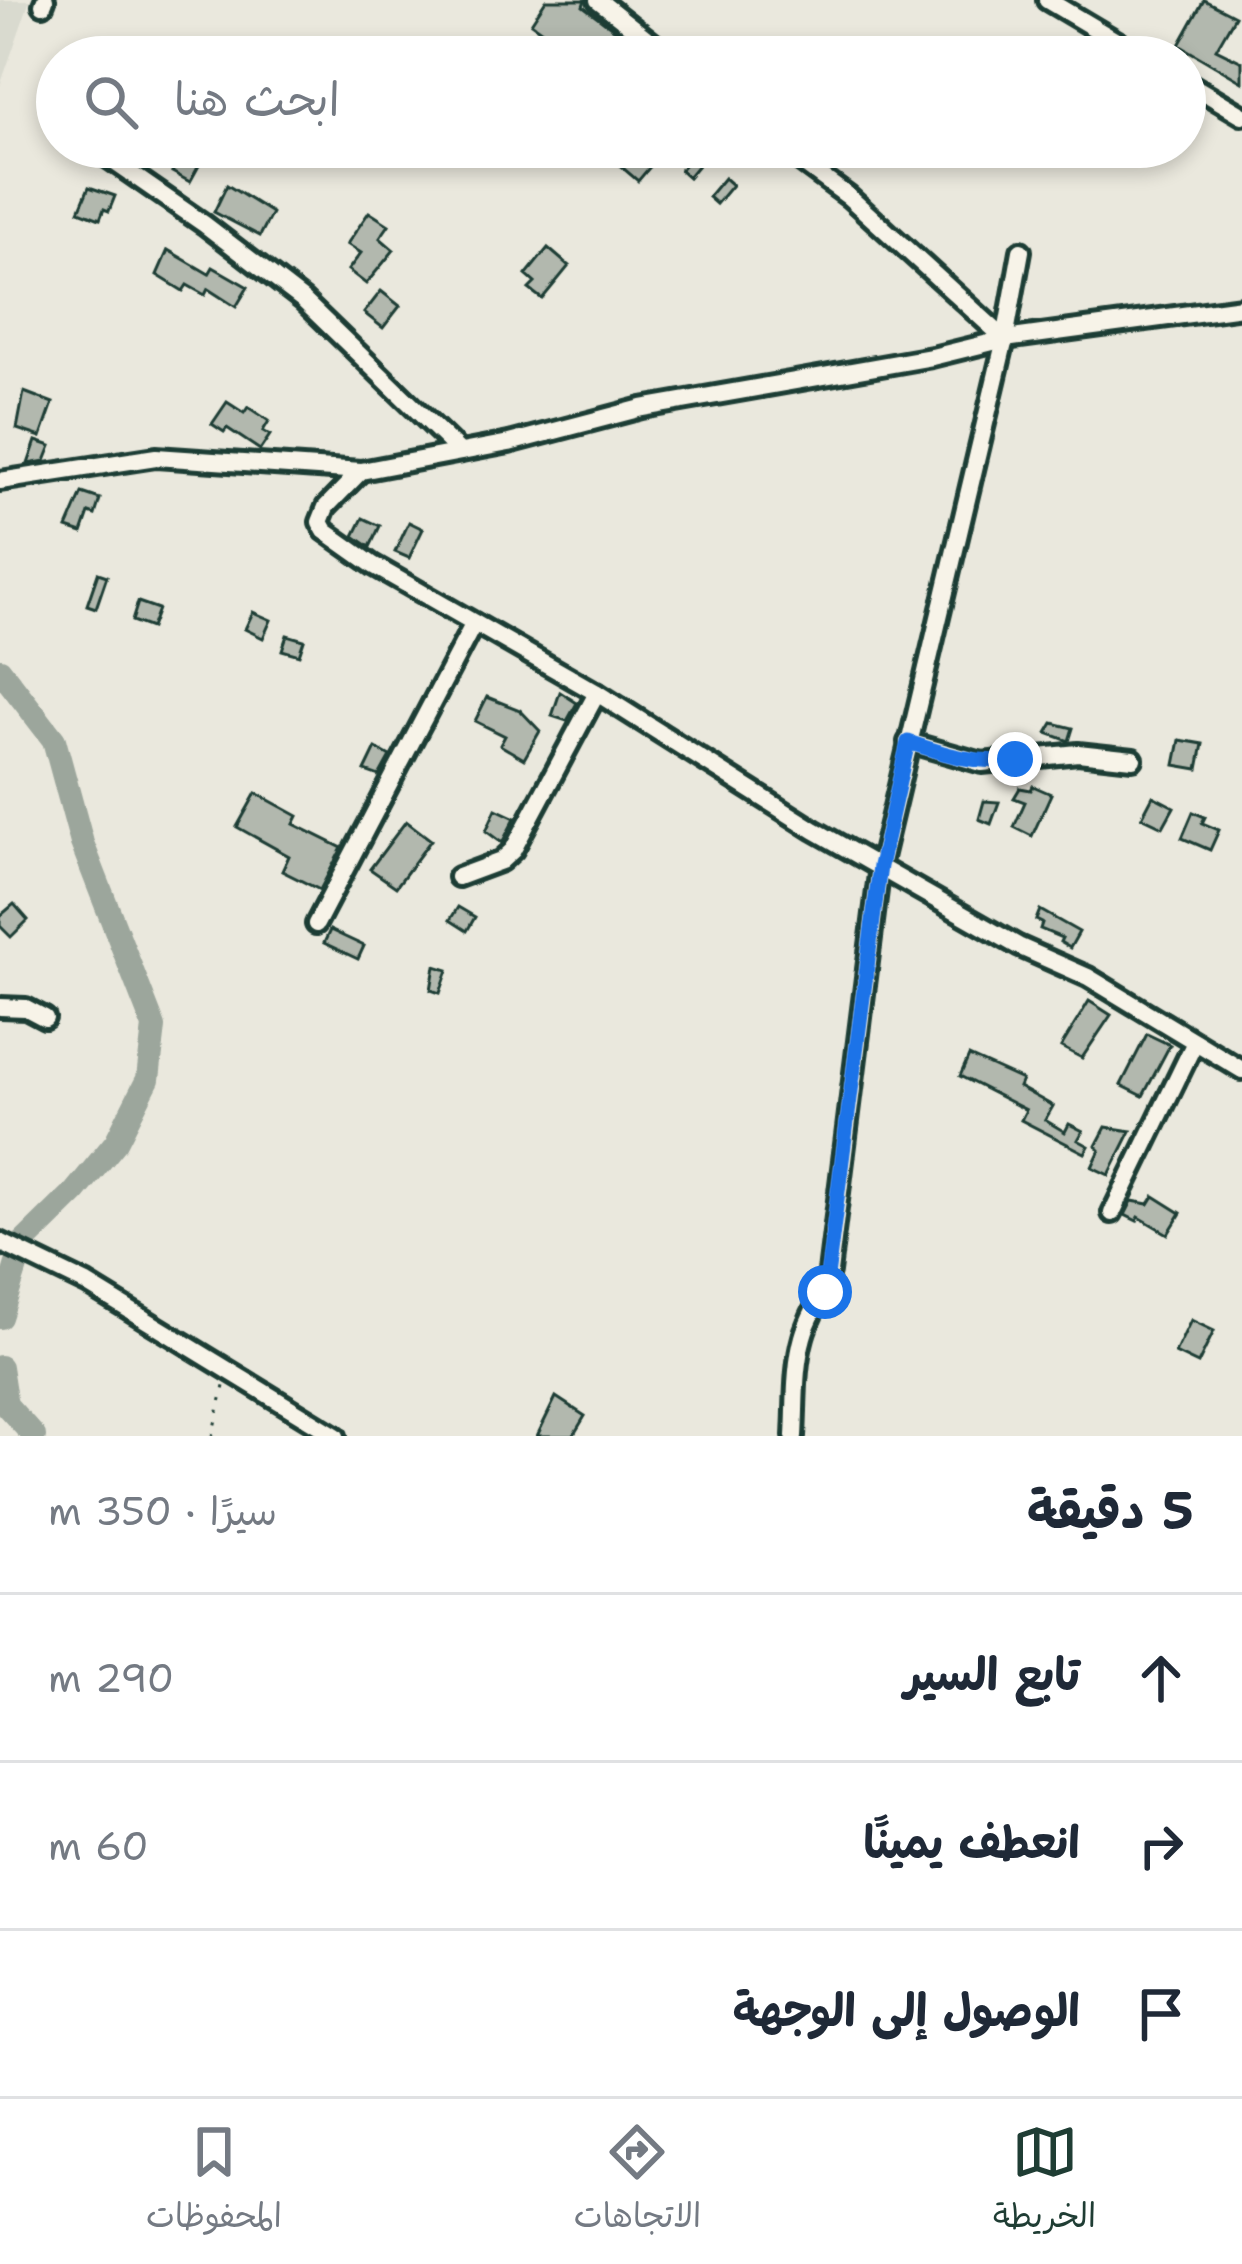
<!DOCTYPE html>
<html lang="ar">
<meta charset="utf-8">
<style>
:root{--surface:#fff;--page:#f6f6f7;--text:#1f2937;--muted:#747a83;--line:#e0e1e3;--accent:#1f3d34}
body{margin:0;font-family:"Shantell Sans","Playpen Sans Arabic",sans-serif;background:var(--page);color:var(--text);direction:rtl}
.stop{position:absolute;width:36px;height:36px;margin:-27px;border:9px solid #1a73e8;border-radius:50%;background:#fff}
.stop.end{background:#1a73e8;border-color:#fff;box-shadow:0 3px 12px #0008}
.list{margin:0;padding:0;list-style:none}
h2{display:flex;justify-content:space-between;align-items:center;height:156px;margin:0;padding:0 48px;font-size:51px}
h2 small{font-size:39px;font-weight:400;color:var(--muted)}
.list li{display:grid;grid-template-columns:78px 1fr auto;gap:36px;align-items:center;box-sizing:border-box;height:168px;padding:0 48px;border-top:3px solid var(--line)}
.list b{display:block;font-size:45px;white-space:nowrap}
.list em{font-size:39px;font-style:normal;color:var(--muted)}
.icon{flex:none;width:66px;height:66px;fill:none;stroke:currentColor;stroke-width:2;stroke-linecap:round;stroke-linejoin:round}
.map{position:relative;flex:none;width:1242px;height:1436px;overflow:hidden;direction:ltr}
.search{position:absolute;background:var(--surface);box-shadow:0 6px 18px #0003;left:36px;right:36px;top:36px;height:132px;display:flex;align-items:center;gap:30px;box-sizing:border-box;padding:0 42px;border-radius:66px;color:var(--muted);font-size:45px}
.sheet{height:660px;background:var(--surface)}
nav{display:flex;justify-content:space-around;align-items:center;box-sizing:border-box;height:168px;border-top:3px solid var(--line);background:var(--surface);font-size:33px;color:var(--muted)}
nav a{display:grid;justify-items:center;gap:6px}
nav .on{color:var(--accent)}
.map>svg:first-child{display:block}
</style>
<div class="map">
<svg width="1242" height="1436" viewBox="0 0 1242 1436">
<rect width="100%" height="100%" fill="#eae8dd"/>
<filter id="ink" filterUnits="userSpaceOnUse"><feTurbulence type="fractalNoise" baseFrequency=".00833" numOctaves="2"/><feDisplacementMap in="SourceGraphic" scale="24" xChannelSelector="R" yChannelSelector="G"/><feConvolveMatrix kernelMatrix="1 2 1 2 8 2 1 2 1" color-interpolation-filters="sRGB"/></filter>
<g filter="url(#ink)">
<polygon fill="#d9dacf" points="0,0 30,0 0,86"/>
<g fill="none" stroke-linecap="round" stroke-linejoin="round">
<g stroke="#9ca69c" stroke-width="24">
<polyline points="0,670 54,740 82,843 154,1027 148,1079 116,1142 75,1192 24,1242 0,1317"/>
<polyline points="0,1367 6,1405 34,1436"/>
</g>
</g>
<g fill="#b2b8ae" stroke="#1f3d34" stroke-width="3">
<polygon points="546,0 585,0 583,6 615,30 596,57 578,57 531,23"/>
<polygon points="1204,0 1235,16 1216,49 1242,62 1242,82 1179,45"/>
<polygon points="177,147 202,160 190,182 172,172 176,165 169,161"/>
<polygon points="618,147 651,147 660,155 638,181 610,157"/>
<polygon points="681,147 713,147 688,177 680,170 686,163 675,154"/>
<polygon points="724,178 732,185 716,204 708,197"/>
<polygon points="227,185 272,213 260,236 214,212"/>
<polygon points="89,187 115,196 109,211 104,209 100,219 79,211"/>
<polygon points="369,212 389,225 380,238 394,250 366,284 348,270 361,253 347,244"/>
<polygon points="548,248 569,266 542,299 529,289 535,283 526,275"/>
<polygon points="168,250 209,274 213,267 248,287 236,307 208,289 205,295 187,285 183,291 157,275"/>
<polygon points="381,291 400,306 383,328 364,313"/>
<polygon points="24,392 53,403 41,437 17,429"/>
<polygon points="227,402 244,413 248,407 269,421 263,431 270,435 260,450 227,428 224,432 212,424"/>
<polygon points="36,441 51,446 45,461 28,464"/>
<polygon points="82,493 100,499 95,515 89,513 82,533 67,528"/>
<polygon points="363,518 380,526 370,547 354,536"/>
<polygon points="409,522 423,529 409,558 395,552"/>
<polygon points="98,573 107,576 96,608 87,605"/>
<polygon points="138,602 158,609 151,628 132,621"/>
<polygon points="253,612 271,620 263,638 245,629"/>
<polygon points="287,635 304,640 299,655 282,650"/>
<polygon points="560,692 577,703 567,721 552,716"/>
<polygon points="487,697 520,710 540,731 524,759 500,745 505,736 475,721"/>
<polygon points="1053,723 1073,728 1069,741 1047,733"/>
<polygon points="1180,740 1203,744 1198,769 1175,765"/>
<polygon points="376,748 390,756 379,776 365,771"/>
<polygon points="1033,786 1051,794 1032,836 1014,827 1025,802 1014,798 1020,788 1031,790"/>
<polygon points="256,793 298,816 294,824 342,848 320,890 282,871 289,856 237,827"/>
<polygon points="1153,796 1174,807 1163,827 1142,817"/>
<polygon points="984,801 999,802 991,824 979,819"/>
<polygon points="496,809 515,818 502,843 486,831"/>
<polygon points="1193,812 1205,817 1202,823 1219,830 1210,850 1182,838"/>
<polygon points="406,821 431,840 396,887 370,869"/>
<polygon points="14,904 28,920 11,937 0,926 0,916"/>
<polygon points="458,907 475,917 467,931 450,920"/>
<polygon points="1040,910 1079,932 1070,948 1060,942 1062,938 1040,929 1042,923 1036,920"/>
<polygon points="330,930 364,946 358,959 324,943"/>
<polygon points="435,966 448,970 440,993 431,990"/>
<polygon points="1089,1001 1111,1015 1082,1058 1061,1047"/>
<polygon points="1147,1034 1170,1045 1143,1096 1121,1085"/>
<polygon points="969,1056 1022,1080 1019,1087 1053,1106 1045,1120 1065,1132 1069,1124 1083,1131 1078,1140 1089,1146 1085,1153 1021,1120 1026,1110 960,1076"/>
<polygon points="1106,1127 1131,1131 1109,1175 1092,1167 1100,1150 1096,1146"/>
<polygon points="1154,1196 1181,1213 1168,1234 1139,1217 1137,1221 1125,1215 1132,1201 1149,1204"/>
<polygon points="1191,1320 1214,1331 1198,1364 1175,1353"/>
<polygon points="556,1397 585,1416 573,1436 537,1436"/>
</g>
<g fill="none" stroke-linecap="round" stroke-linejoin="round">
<g stroke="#1f3d34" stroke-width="26">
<g id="minor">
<polyline points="598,0 670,57"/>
<polyline points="1047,0 1143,57"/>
<polyline points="43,5 45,0"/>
<polyline points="1185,81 1242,115"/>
<polyline points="781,147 849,197 1005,339"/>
<polyline points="107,157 204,224 303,300 460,452"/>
<polyline points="361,471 326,507 320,522 325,531 373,565 597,693 814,830 1018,946 1088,977 1242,1070"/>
<polyline points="0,481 156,457 361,471 509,443 642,408 932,357 1005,339 1242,307"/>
<polyline points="908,742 982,763 1078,753 1133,759"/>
<polyline points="458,877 501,861 513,850 597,693"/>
<polyline points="316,924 474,623"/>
<polyline points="0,1007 26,1008 45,1018"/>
<polyline points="1112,1213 1195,1042"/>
<polyline points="0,1242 87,1284 336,1436"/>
<path d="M794 1436C796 1403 794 1369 803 1337 809 1314 824 1296 829 1272L880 866 1005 339 1021 251"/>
</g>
</g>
<polyline stroke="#1f3d34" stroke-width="3" stroke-dasharray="3 9" stroke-linecap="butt" points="212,1436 225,1382"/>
<use href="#minor" stroke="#f7f3e8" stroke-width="16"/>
</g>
</g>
<g fill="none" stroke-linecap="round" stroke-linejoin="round" filter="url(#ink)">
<path stroke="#1a73e8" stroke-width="15" d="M825 1292 880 866 908 742C945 754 975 765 1015 759"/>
</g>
</svg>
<div class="stop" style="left:825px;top:1292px"></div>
<div class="stop end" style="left:1015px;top:759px"></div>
<div class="search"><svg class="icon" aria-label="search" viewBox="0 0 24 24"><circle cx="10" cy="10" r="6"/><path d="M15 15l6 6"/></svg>ابحث هنا</div>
</div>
<section class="sheet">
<h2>5 دقيقة<small>سيرًا · 350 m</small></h2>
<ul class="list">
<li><svg class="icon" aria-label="ahead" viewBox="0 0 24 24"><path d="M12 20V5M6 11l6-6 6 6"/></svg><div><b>تابع السير</b></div><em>290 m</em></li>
<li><svg class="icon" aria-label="right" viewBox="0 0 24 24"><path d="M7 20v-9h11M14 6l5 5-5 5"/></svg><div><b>انعطف يمينًا</b></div><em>60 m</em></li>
<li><svg class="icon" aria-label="arrive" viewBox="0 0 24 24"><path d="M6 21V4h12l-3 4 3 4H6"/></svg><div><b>الوصول إلى الوجهة</b></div></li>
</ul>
</section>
<nav>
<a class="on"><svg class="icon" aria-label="map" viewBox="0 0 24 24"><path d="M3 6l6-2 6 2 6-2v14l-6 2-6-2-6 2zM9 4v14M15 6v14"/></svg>الخريطة</a>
<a><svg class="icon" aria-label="directions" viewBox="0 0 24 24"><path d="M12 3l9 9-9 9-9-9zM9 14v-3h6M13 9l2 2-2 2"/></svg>الاتجاهات</a>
<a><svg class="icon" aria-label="saved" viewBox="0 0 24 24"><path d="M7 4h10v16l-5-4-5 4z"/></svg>المحفوظات</a>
</nav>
